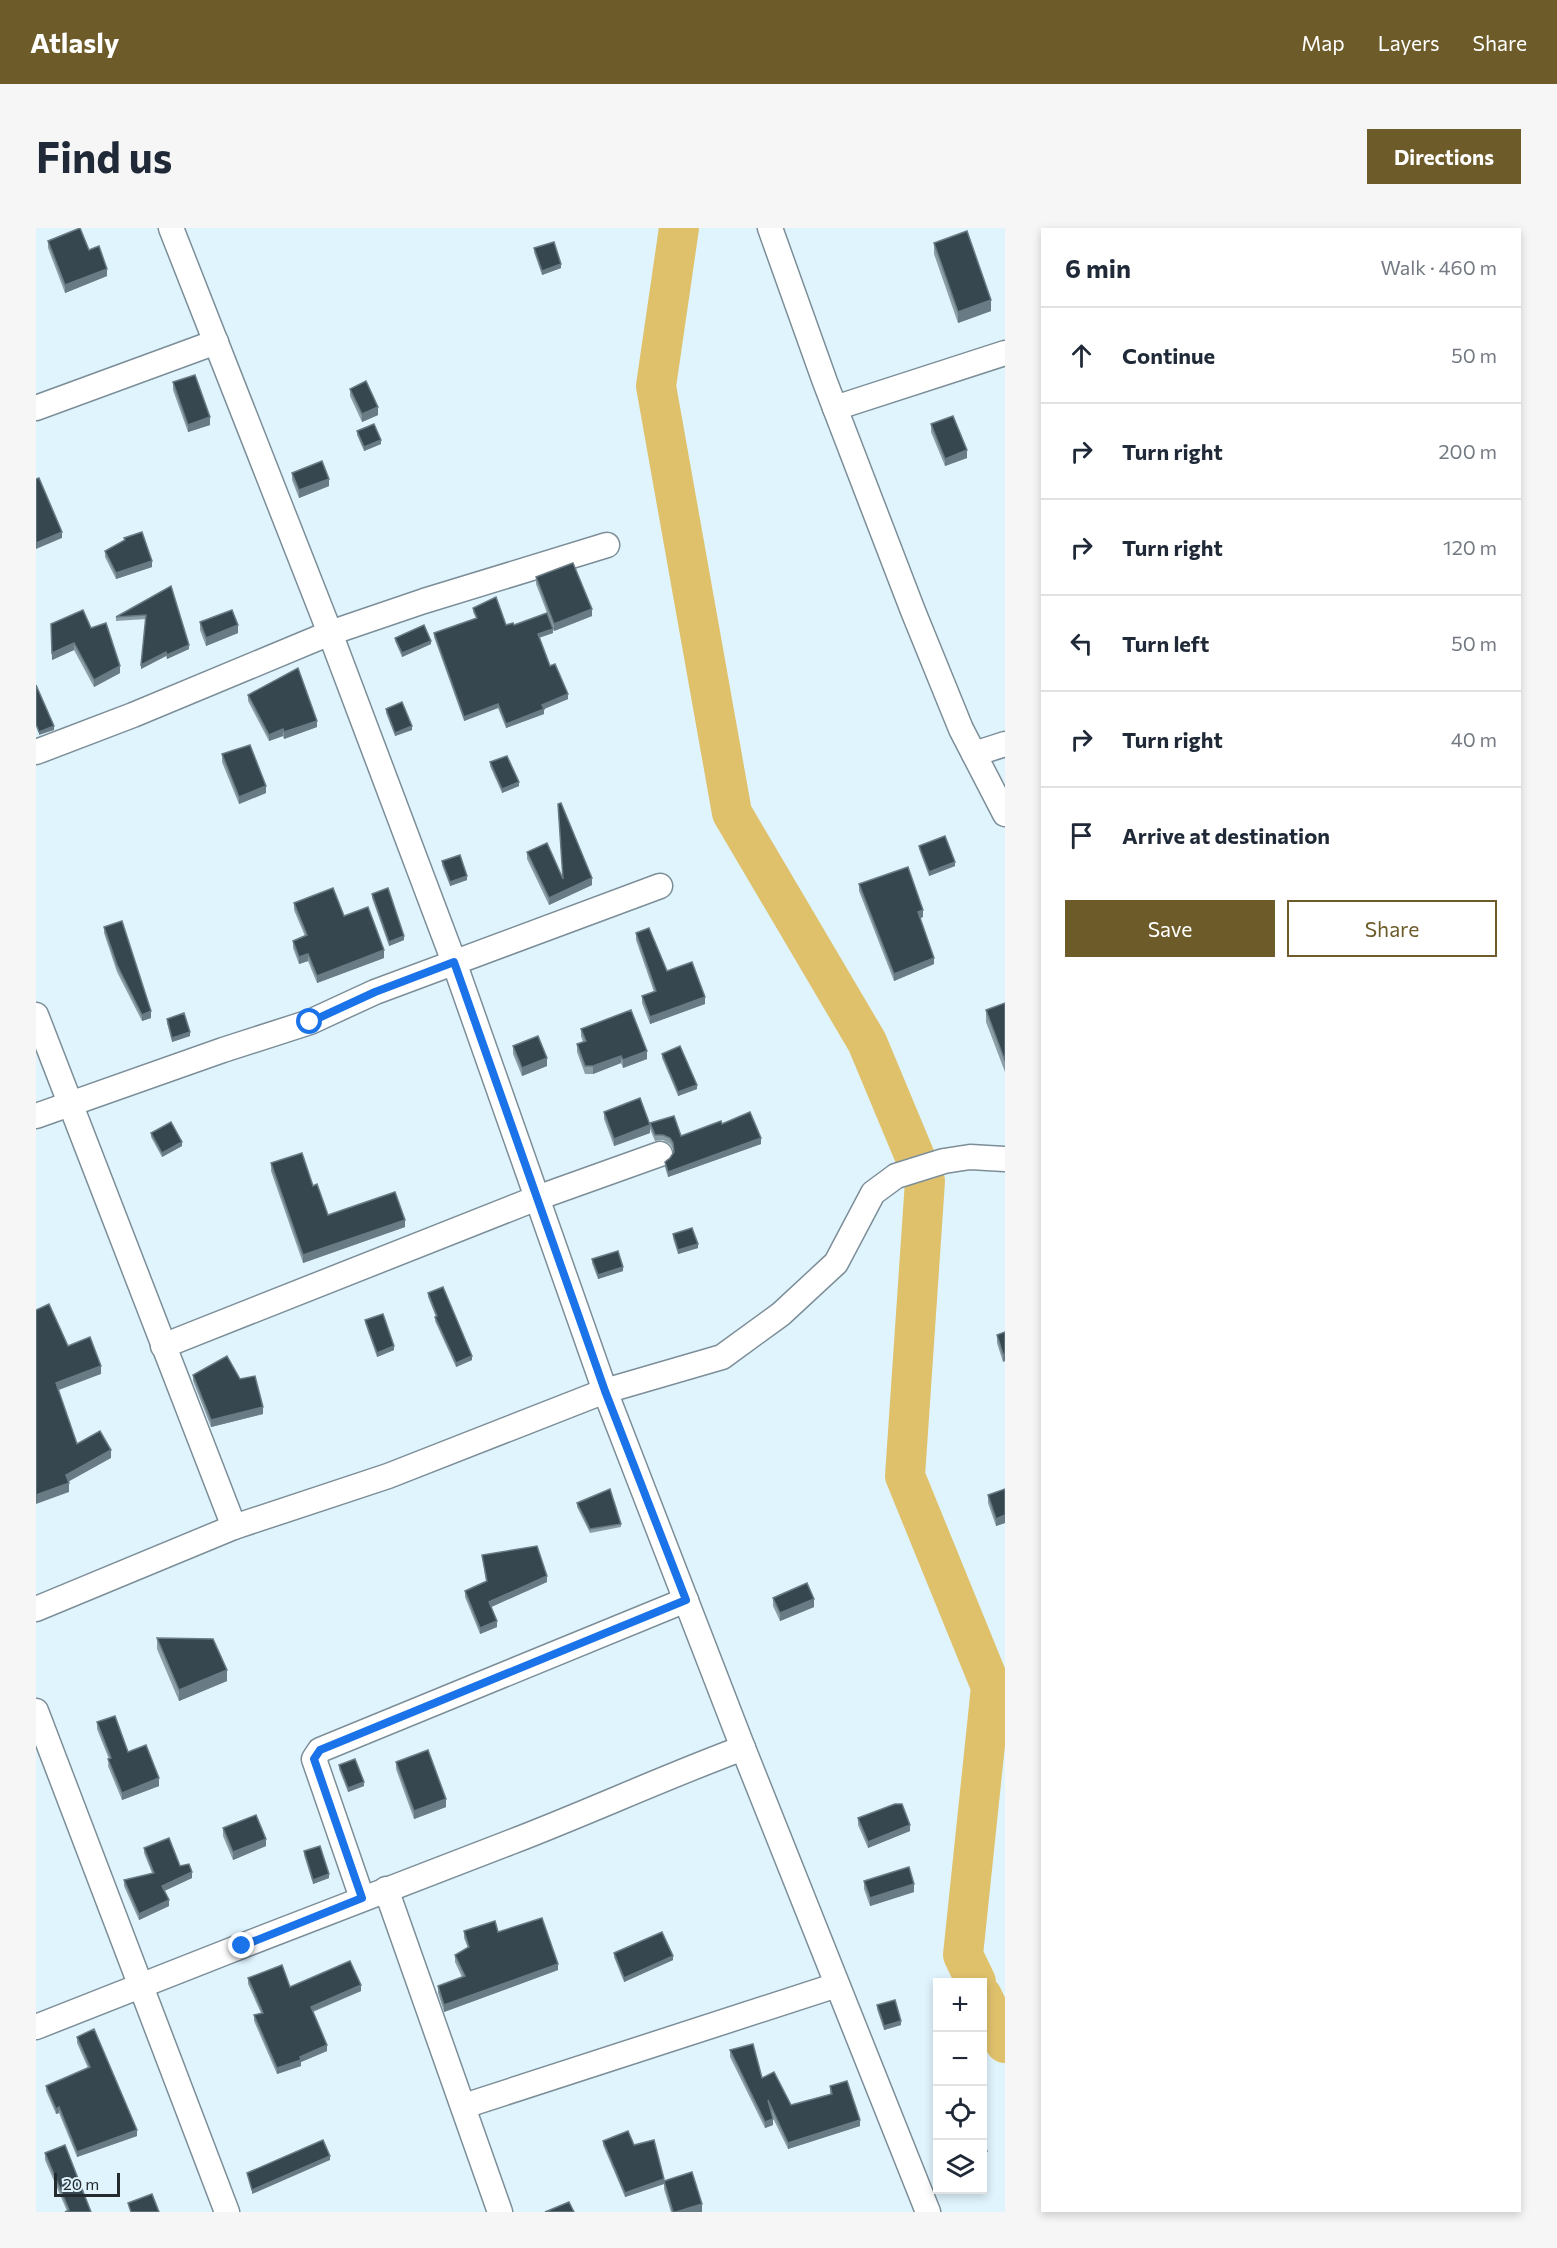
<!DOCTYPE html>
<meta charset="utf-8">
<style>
:root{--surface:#fff;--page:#f6f6f7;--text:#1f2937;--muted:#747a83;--line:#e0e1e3;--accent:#6d5c2a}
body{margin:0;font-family:Commissioner,sans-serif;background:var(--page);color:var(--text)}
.controls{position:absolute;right:18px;bottom:18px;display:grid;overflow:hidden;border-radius:0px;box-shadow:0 3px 9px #0003}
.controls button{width:54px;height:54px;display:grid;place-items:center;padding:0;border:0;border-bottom:2px solid var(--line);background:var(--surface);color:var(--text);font:30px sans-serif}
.scale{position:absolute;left:18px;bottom:15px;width:66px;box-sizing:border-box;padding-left:6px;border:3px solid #232b2e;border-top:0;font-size:16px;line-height:21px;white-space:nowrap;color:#232b2e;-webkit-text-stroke:4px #e0f4fe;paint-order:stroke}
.stop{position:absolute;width:18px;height:18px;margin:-14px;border:4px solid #1a73e8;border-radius:50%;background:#fff}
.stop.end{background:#1a73e8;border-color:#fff;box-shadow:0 2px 6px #0008}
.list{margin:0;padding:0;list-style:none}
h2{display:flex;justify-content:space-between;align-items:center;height:78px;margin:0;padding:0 24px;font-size:26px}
h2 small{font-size:20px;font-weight:400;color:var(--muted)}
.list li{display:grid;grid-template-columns:39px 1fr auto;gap:18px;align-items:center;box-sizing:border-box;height:96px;padding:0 24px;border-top:2px solid var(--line)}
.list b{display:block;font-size:22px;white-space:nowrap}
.list em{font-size:20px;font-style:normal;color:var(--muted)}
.actions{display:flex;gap:12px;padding:18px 24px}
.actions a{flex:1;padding:14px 0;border:2px solid var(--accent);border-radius:0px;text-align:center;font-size:21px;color:var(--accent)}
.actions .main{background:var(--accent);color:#fff}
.icon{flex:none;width:33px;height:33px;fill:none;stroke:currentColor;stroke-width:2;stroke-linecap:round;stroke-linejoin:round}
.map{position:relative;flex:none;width:969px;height:1984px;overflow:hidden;border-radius:0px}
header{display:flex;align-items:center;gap:36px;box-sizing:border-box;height:84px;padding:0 30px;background:var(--accent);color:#fff}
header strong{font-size:28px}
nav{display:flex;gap:33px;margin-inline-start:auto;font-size:21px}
.intro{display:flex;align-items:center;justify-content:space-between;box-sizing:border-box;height:144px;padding:0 36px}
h1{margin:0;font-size:42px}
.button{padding:15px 27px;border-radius:0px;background:var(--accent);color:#fff;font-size:21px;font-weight:700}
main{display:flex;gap:36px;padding:0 36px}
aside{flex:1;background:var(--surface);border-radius:0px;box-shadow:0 3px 9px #0003}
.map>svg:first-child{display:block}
</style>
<header>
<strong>Atlasly</strong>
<nav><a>Map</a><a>Layers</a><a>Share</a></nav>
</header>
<div class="intro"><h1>Find us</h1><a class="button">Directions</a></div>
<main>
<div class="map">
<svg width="969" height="1984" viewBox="0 0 969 1984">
<rect width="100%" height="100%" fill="#e0f4fe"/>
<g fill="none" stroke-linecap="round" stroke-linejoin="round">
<g stroke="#dfc16c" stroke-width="40">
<polyline points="643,0 620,158 696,585 831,814 889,953 869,1248 955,1459 927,1727 940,1754"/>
<polyline points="946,1768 969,1815"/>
</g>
<g stroke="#7c8e98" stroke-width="27">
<g id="minor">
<polyline points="135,0 294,405 418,734 569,1163 707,1520 892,1984"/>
<polyline points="734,0 789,154 877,383 925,501 969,586"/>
<polyline points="0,180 180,114"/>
<polyline points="799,180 969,125"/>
<polyline points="0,524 97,487 294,405 388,373 571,317"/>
<polyline points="938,526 969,516"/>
<polyline points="0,787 198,1299"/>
<polyline points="0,888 187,822 274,794 339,764 624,658"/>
<polyline points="127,1118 501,970 624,926"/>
<polyline points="0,1381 198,1299 352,1248 569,1163 686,1129 745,1086 800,1035 837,965 860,948 908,933 934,929 969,931"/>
<polyline points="0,1483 191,1984"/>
<polyline points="350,1661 464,1984"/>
<polyline points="326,1670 278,1531 284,1522 650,1372"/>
<path d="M0 1799C158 1736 316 1675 475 1614 553 1584 629 1549 707 1520"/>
<polyline points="428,1878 801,1757"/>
</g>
</g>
<use href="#minor" stroke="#fff" stroke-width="24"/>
</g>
<g fill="#8b9ea6">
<polygon points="12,13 53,22 71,48 29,65 12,20"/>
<polygon points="898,15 955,83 922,95 898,26"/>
<polygon points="498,20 525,40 506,47 498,24"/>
<polygon points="137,154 174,197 152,204 137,162"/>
<polygon points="314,161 342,187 326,194 314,168"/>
<polygon points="895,196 931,230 909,238 895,204"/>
<polygon points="321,203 345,216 328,223 321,207"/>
<polygon points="256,245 293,258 263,270 256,252"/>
<polygon points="88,310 116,339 80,351 69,329 69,323 88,313"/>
<polygon points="500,349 556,388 518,403 500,356"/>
<polygon points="135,358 153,421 131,431 130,428 105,441 110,391 80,393 80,389"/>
<polygon points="437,380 470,397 478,397 517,405 503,410 514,438 532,471 508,481 508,486 470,500 462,480 428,493 398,409 398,405 440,390 437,384"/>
<polygon points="164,394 202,405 170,418 164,402"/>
<polygon points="15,396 84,445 58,459 38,422 16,432"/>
<polygon points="359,410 395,416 366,429 359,413"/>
<polygon points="212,467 281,499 248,511 247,508 233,513 212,473"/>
<polygon points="350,481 376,502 359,508 350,485"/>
<polygon points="186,526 230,565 203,576 186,534"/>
<polygon points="454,534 483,558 466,565 454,538"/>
<polygon points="883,618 919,638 893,648 883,621"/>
<polygon points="491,624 526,649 556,657 513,677 491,631"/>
<polygon points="406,633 431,652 414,658 406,637"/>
<polygon points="823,656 887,689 884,690 898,736 858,753 823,663"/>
<polygon points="336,666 368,712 353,718 336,670"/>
<polygon points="258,675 308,688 348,730 281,755 272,733 263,736 257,720 257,713 269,708 258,682"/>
<polygon points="68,699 115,790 106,793 81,744 68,705"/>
<polygon points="600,705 631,743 669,776 614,796 606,775 606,768 618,764 600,712"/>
<polygon points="969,775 969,844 950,794 950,782"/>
<polygon points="131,791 154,808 136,814 131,795"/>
<polygon points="545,801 611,831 587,840 585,835 557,846 549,846 541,824 541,816 547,814 545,808"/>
<polygon points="477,818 511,838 486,848 477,826"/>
<polygon points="626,826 661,861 642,868 626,830"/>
<polygon points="568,884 614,897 645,908 686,896 725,916 632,949 629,939 629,934 634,930 637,925 637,921 634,916 627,912 619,913 614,901 614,905 578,918 568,891"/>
<polygon points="115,905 146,918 126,929 115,909"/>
<polygon points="235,935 277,958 292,987 369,999 267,1035 235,943"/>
<polygon points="637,1006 662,1020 642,1026 637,1010"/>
<polygon points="556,1031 587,1043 562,1051 556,1035"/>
<polygon points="392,1065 436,1132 420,1139 399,1093 400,1089 392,1069"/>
<polygon points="329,1092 358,1122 341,1129 329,1095"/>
<polygon points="969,1104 967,1134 961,1115 961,1107"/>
<polygon points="157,1147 204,1151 227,1186 175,1199 157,1153"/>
<polygon points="969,1261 969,1295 960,1298 952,1275 952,1267"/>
<polygon points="541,1275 585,1296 585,1299 554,1305 541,1279"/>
<polygon points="446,1327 511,1354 455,1379 461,1399 444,1406 429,1369 429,1363 450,1354"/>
<polygon points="737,1370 778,1379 744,1393 737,1378"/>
<polygon points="121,1410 191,1453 143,1473 121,1421"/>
<polygon points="61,1494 92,1524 123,1558 86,1572 72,1538 73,1531 61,1501"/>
<polygon points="360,1534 410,1579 378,1591 360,1541"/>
<polygon points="303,1537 328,1558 312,1564 303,1541"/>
<polygon points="822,1590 874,1603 832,1620 822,1597"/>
<polygon points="187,1600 230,1618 197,1632 187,1608"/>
<polygon points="108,1620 144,1638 156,1650 128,1663 133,1678 103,1692 88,1658 88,1652 116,1645 108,1625"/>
<polygon points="268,1623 293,1650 277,1656 268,1627"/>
<polygon points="828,1653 878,1664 834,1678 828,1661"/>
<polygon points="428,1703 462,1704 522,1742 408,1784 402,1765 402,1758 426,1749 419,1734 419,1727 432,1720 428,1710"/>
<polygon points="578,1725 637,1732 588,1754 578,1729"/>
<polygon points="212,1750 254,1759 325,1763 277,1784 291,1823 265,1834 265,1838 241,1846 218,1793 218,1787 225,1785 212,1756"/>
<polygon points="841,1777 865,1797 848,1802 841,1781"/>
<polygon points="41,1809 101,1908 41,1929 23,1885 20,1886 10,1863 10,1858 52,1840 41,1815"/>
<polygon points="694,1822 755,1877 794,1866 794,1858 824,1898 752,1921 735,1886 737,1897 729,1900 694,1829"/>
<polygon points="567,1913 598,1917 628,1953 666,1984 635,1984 628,1961 628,1956 589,1969 567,1917"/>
<polygon points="9,1925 55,1984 31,1983 9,1932"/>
</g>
<g fill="#697b84">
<polygon points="525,36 525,40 506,47 506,43"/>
<polygon points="71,41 71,48 29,65 29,57"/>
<polygon points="955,72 955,83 922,95 922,84"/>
<polygon points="342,179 342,187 326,194 326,186"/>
<polygon points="174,189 174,197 152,204 152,197"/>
<polygon points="345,212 345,216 328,223 328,219"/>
<polygon points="931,222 931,230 909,238 909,231"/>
<polygon points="293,251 293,258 263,270 263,262"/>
<polygon points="26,304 26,310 0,321 0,315"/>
<polygon points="116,333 116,339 80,351 80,345"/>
<polygon points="556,381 556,388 518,403 518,396"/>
<polygon points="202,397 202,405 170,418 170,410"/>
<polygon points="517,401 517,405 502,410 502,406"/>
<polygon points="395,413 395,416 366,429 366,425"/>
<polygon points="38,415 38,422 16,432 16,425"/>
<polygon points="153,417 153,421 131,431 131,427"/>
<polygon points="130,424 130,428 105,441 105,437"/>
<polygon points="84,438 84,445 58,459 58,452"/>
<polygon points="532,466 532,471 508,481 508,486 470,500 470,496 506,477"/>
<polygon points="462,476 462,480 428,493 428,489"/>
<polygon points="281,493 281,499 248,511 248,504"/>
<polygon points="18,498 18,502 3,507 3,504"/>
<polygon points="376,498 376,502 359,508 359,505"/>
<polygon points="247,501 247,508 233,513 233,507"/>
<polygon points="483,554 483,558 466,565 466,561"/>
<polygon points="230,558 230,565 203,576 203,569"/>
<polygon points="919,634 919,638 893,648 893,644"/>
<polygon points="431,648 431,652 414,658 414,654"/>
<polygon points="556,650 556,657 513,677 513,670"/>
<polygon points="887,682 887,689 882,691 882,684"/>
<polygon points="368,708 368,712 353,718 353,714"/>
<polygon points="348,722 348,730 281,755 281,748"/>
<polygon points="272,726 272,733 263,736 263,729"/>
<polygon points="898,730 898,736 858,753 858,746"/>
<polygon points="669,769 669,776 614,796 614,789"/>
<polygon points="115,783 115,790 106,793 106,787"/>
<polygon points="154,804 154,808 136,814 136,810"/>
<polygon points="611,823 611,831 587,840 587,832"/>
<polygon points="585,828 585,835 557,846 557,838"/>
<polygon points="511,830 511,838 486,848 486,840"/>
<polygon points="661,857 661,861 642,868 642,864"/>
<polygon points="614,897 614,905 578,918 578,911"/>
<polygon points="725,910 725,916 632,949 632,944"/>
<polygon points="146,914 146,918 126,929 126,925"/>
<polygon points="369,992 369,999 267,1035 267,1027"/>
<polygon points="662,1016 662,1020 642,1026 642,1022"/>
<polygon points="587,1039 587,1043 562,1051 562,1047"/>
<polygon points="358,1118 358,1122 341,1129 341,1125"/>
<polygon points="967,1126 969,1126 969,1133 967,1134"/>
<polygon points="436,1128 436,1132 420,1139 420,1135"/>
<polygon points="65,1138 65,1146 20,1163 20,1155"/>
<polygon points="227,1179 227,1186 175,1199 175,1192"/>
<polygon points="75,1222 75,1230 30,1255 30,1247"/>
<polygon points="33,1255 33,1264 0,1276 0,1267"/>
<polygon points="969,1287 969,1295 960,1298 960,1291"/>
<polygon points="511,1348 511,1354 453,1380 453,1374"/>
<polygon points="778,1371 778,1379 744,1393 744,1385"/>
<polygon points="461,1393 461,1399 444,1406 444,1400"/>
<polygon points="191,1442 191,1453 143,1473 143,1462"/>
<polygon points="123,1550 123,1558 86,1572 86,1565"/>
<polygon points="328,1554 328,1558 312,1564 312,1560"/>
<polygon points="410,1571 410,1579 378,1591 378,1583"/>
<polygon points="874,1597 874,1603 832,1620 832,1614"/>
<polygon points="230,1611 230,1618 197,1632 197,1624"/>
<polygon points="156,1644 156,1650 126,1664 126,1658"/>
<polygon points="293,1646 293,1650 277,1656 277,1652"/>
<polygon points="878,1656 878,1664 834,1678 834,1670"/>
<polygon points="133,1672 133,1678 103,1692 103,1686"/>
<polygon points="637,1728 637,1732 588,1754 588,1750"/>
<polygon points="522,1736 522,1742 408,1784 408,1777"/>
<polygon points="325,1757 325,1763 275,1784 275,1779"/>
<polygon points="865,1793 865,1797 848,1802 848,1798"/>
<polygon points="291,1817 291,1823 265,1834 265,1838 241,1846 241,1840 264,1829"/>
<polygon points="23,1879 23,1885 20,1886 20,1881"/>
<polygon points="737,1891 737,1897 729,1900 729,1894"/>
<polygon points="824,1892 824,1898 752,1921 752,1915"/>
<polygon points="101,1902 101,1908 41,1929 41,1924"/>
<polygon points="951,1923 951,1927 946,1929 946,1925"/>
<polygon points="294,1928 294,1932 216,1966 216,1962"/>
<polygon points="628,1951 628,1955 628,1953 628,1956 589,1969 589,1965"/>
<polygon points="666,1976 666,1984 640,1984"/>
</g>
<g fill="#36474f" stroke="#697b84" stroke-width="1.5">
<polygon points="44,0 53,22 63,18 71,41 29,57 12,13"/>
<polygon points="931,3 955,72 922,84 898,15"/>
<polygon points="518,14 525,36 506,43 498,20"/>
<polygon points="159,147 174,189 152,197 137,154"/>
<polygon points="330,153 342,179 326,186 314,161"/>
<polygon points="917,188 931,222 909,231 895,196"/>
<polygon points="338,196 345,212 328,219 321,203"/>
<polygon points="286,233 293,251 263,262 256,245"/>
<polygon points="3,250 26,304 0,315 0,251"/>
<polygon points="106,304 116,333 80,345 69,323 89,312 88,310"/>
<polygon points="537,335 556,381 518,396 500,349"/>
<polygon points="135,358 153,417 131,427 130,424 105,437 110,387 80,389"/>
<polygon points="460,369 470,397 477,395 478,397 511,385 517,401 502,406 514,438 519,436 532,466 506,477 508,481 470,496 462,476 428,489 398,405 441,390 437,380"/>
<polygon points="47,382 55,400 70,395 84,438 58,452 38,415 16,425 15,396"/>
<polygon points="196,382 202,397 170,410 164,394"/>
<polygon points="388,397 395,413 366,425 359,410"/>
<polygon points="262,440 281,493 248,504 247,501 233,507 212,467"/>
<polygon points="0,457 18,498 3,504 0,496"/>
<polygon points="366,474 376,498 359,505 350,481"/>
<polygon points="214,517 230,558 203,569 186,526"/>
<polygon points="471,528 483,554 466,561 454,534"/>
<polygon points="525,575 556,650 513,670 491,624 511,615 527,651 522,576"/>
<polygon points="909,608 919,634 893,644 883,618"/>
<polygon points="424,627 431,648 414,654 406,633"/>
<polygon points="872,639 887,682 882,684 898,730 858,746 823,656"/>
<polygon points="297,660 308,688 332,679 348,722 281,748 272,726 263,729 257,713 271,707 258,675"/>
<polygon points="352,660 368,708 353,714 336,666"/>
<polygon points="86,693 115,783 106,787 81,737 68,699"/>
<polygon points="613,700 631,743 656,734 669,769 614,789 606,768 620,763 600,705"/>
<polygon points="969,775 969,833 950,782"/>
<polygon points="595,782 611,823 587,832 585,828 557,838 549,838 541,816 550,813 545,801"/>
<polygon points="148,785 154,804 136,810 131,791"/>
<polygon points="502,808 511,830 486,840 477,818"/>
<polygon points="644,818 661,857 642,864 626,826"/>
<polygon points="604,870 614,897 578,911 568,884"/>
<polygon points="714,884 725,910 632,944 629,934 634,930 638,924 637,915 634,910 627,907 619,907 614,895 638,888 645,908 685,893 686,896"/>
<polygon points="135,894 146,914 126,925 115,905"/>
<polygon points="266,925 277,958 281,956 292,987 359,964 369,992 267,1027 235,935"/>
<polygon points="656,1000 662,1016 642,1022 637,1006"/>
<polygon points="582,1023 587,1039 562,1047 556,1031"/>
<polygon points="407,1059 436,1128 420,1135 399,1089 401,1088 392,1065"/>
<polygon points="13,1076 32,1118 54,1109 65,1138 20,1155 41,1216 64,1203 75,1222 30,1247 33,1255 0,1267 0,1082"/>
<polygon points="347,1086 358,1118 341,1125 329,1092"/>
<polygon points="969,1104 969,1126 967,1126 961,1107"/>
<polygon points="191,1128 204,1151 219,1148 227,1179 175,1192 157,1147"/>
<polygon points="574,1261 585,1296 554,1301 541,1275"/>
<polygon points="969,1261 969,1287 960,1291 952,1267"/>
<polygon points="501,1318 511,1348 453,1374 461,1393 444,1400 429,1363 451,1353 446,1327"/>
<polygon points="771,1355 778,1371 744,1385 737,1370"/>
<polygon points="121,1410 177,1411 191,1442 143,1462"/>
<polygon points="79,1488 92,1524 110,1517 123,1550 86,1565 72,1531 75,1530 61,1494"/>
<polygon points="392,1522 410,1571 378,1583 360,1534"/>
<polygon points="319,1531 328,1554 312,1560 303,1537"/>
<polygon points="859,1576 866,1576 874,1597 832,1614 822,1590"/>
<polygon points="220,1587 230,1611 197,1624 187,1600"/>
<polygon points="133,1610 144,1638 153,1636 156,1644 126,1658 133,1672 103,1686 88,1652 118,1645 108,1620"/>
<polygon points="284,1618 293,1646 277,1652 268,1623"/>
<polygon points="873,1639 878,1656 834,1670 828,1653"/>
<polygon points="506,1690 522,1736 408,1777 402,1758 429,1748 419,1727 433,1719 428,1703 459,1693 462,1704"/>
<polygon points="626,1704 637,1728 588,1750 578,1725"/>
<polygon points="314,1733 325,1757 275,1779 291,1817 264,1829 265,1832 241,1840 218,1787 227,1785 212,1750 246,1737 254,1759"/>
<polygon points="859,1772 865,1793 848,1798 841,1777"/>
<polygon points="58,1801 101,1902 41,1924 23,1879 20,1881 10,1858 54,1839 41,1809"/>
<polygon points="717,1816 726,1850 738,1844 755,1877 796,1866 794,1858 811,1853 824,1892 752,1915 732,1872 737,1891 729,1894 694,1822"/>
<polygon points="592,1903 598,1917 618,1912 628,1951 589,1965 567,1913"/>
<polygon points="946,1910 951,1923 946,1925"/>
<polygon points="287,1912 294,1928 216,1962 211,1945"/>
<polygon points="29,1917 55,1984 29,1984 33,1982 9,1925"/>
<polygon points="656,1944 666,1976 640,1984 637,1984 628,1953"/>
<polygon points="116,1966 123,1984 95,1984 92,1975"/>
<polygon points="533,1974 538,1984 509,1984"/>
</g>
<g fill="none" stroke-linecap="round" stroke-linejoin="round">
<polyline stroke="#1a73e8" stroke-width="8" points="206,1718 326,1670 278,1531 284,1522 650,1372 569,1163 418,734 339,764 274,794"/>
</g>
</svg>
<div class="controls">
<button>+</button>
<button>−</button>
<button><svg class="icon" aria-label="locate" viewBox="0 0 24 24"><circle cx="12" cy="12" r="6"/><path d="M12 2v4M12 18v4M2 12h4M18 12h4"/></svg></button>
<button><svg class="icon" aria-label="layers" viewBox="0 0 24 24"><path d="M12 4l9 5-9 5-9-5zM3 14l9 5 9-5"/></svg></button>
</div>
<div class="scale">20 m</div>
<div class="stop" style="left:274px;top:794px"></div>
<div class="stop end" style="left:206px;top:1718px"></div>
</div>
<aside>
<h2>6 min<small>Walk · 460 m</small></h2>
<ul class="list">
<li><svg class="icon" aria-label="ahead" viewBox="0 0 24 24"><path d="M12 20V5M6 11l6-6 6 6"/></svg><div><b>Continue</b></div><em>50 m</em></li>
<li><svg class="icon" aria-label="right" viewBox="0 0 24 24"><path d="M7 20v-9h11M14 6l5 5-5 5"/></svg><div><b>Turn right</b></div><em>200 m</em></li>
<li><svg class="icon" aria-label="right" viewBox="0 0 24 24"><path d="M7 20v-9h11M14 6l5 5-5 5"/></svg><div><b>Turn right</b></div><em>120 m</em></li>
<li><svg class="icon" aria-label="left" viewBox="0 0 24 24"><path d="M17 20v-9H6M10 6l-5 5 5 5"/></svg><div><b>Turn left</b></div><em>50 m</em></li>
<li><svg class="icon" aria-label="right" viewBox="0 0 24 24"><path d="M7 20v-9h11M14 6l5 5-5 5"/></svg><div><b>Turn right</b></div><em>40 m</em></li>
<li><svg class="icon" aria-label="arrive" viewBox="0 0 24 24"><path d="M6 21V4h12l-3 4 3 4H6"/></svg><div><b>Arrive at destination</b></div></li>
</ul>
<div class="actions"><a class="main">Save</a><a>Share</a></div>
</aside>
</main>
